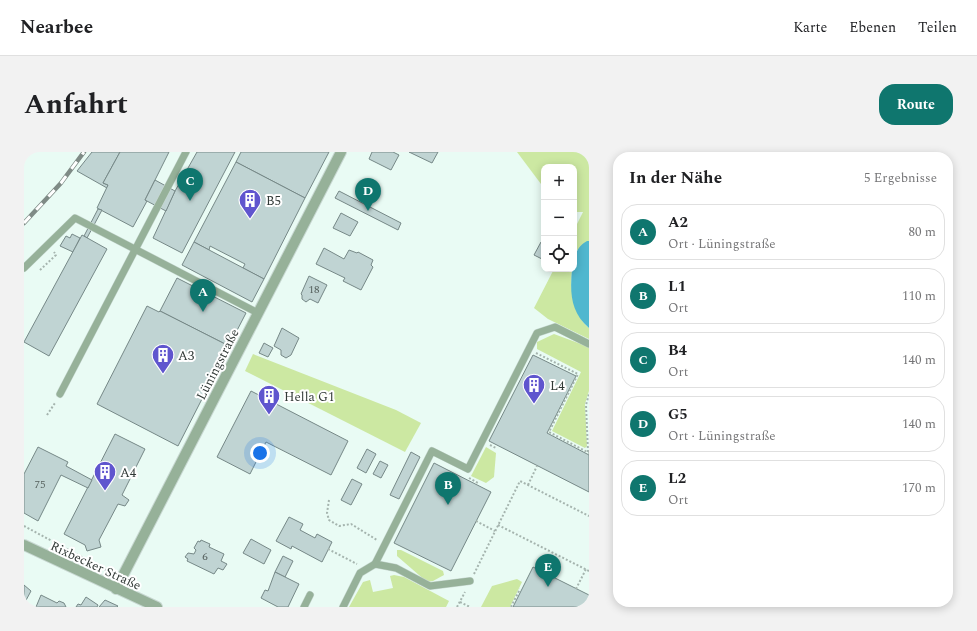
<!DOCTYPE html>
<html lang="de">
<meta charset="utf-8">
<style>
:root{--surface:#fff;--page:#f2f2f2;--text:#202124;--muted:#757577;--line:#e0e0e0;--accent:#0f766e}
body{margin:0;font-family:Spectral,serif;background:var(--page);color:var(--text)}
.controls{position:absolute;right:12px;top:12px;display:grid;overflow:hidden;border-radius:8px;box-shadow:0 2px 10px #0003}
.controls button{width:36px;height:36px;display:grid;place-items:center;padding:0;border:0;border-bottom:1px solid var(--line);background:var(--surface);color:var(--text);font:20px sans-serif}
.you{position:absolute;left:236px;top:301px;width:14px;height:14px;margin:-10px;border:3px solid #fff;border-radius:50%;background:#1a73e8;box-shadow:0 0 0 6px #1a73e833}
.badge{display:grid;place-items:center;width:26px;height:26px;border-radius:50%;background:var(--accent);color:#fff;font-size:13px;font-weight:700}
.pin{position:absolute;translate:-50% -33px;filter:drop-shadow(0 1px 2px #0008)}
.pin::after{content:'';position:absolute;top:21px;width:14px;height:12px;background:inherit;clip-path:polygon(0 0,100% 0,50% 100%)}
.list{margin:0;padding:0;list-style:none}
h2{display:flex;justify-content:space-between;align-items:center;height:52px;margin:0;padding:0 16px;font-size:17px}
h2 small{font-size:13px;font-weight:400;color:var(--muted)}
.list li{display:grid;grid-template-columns:26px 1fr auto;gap:12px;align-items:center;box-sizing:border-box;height:56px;margin:0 8px 8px;padding:0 8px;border:1px solid var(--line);border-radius:16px}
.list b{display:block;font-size:15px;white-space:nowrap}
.list p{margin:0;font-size:13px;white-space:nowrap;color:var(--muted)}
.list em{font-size:13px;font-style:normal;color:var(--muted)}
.icon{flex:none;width:22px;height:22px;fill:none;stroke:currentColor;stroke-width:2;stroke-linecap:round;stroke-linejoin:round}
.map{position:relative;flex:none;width:565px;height:455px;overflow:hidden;border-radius:16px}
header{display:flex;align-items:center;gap:24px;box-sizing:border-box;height:56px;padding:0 20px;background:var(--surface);border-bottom:1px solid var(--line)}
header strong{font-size:19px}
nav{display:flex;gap:22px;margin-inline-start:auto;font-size:14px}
.intro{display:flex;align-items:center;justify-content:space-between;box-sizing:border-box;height:96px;padding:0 24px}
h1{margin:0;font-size:28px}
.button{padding:10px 18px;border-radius:16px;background:var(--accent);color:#fff;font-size:14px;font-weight:700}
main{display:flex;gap:24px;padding:0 24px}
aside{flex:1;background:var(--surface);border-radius:16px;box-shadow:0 2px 10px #0003}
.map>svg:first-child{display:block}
</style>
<header>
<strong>Nearbee</strong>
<nav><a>Karte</a><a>Ebenen</a><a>Teilen</a></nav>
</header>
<div class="intro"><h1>Anfahrt</h1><a class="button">Route</a></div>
<main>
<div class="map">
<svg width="565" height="455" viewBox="0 0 565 455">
<rect width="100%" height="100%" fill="#e9fbf4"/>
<g fill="#cce8a2">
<polygon points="493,0 565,0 565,89 552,99 550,108 550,78 559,60 550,60 550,15 520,15 520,36"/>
<path d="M530 117H548C546 137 549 163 565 176V187L524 167 510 156Z"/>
<polygon points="530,182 565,195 565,239 561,252 563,294 561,296 528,279 557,220 513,197 513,190"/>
<polygon points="229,202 372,258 397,271 381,300 221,219"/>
<polygon points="462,295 472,301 470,325 462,331 447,324"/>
<polygon points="373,398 377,398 419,419 420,423 409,429 403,430 373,404"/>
<polygon points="370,423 380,425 425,449 422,455 325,455 339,430 346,428 349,440 369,436 366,424"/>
<polygon points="493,427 498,430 486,455 457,455 468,434"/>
</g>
<path fill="#50b7cf" d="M563 89H565V176C546 160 546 140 548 117H550C550 105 552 95 563 89Z"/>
<g fill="#c0d4d3" stroke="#768887">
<polygon points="68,0 96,0 79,31 84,33 83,36 53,19"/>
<polygon points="96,0 145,0 121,48 123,49 109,75 73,56 84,33 79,31"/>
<polygon points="173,0 211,0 158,101 129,86 151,39"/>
<polygon points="217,0 305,0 281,46 212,10"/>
<polygon points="348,0 369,0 375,3 367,18 345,7"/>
<polygon points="385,0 414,0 408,11"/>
<polygon points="212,10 281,46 240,127 219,116 221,112 186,94 185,98 170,90"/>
<polygon points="131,28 151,39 142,59 121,48"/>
<polygon points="315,39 377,71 374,78 311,46"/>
<polygon points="74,57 78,58 63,86 60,84"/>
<polygon points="317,61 334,70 326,84 309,76"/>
<polygon points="48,82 56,86 49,100 36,94 42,84 46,86"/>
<polygon points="58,83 83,97 25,204 0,190"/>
<polygon points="170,90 240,127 228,150 158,113"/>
<polygon points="517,90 520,91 520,108 510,103"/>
<polygon points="300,96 320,107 325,98 333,101 334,100 349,108 347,113 349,115 337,138 319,129 321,126 292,112"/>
<polygon points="285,124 303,133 294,151 286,147 282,150 278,147 278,143 277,142"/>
<polygon points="153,126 222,161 205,194 136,159"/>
<polygon points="123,154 135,160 136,159 205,194 154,294 73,252"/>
<polygon points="258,176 275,186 267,203 262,206 257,203 257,198 250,194"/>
<polygon points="240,191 249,196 244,205 235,201"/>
<polygon points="509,203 552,224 523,281 565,303 565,340 465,289"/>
<polygon points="227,239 324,289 307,323 242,290 226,322 193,305"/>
<polygon points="91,282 121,297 98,343 105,348 101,354 94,352 75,388 77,395 63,399 61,393 40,382"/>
<polygon points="14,295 44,310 42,314 68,328 64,336 37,323 14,369 0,361 0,322"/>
<polygon points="343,297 352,302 342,321 333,316"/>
<polygon points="387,300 396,305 375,347 366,343"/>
<polygon points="356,309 364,313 357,326 349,322"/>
<polygon points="410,311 467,340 427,419 370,391"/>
<polygon points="328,327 338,332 327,353 317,348"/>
<polygon points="265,365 279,372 276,378 291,386 293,382 308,390 298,410 268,394 267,397 252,389"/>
<polygon points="227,387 247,398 240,412 219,401"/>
<polygon points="177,388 186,392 185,395 200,402 197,409 203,412 199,418 194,416 190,422 163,409 164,407 161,405 164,401 170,402 172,398 170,396 174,389 176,390"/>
<polygon points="259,404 269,409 261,425 251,420"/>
<polygon points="509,415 565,443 565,455 489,455"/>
<polygon points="251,420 275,432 264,455 254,455 237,446 241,438 244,439"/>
<polygon points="0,433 7,439 0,452"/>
<polygon points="17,443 33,451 35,449 40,451 42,455 12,455"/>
<polygon points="62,445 74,453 73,455 52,455 54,452 57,453"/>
<polygon points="81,448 94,454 93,455 75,455"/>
</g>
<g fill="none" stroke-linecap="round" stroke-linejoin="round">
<g stroke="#c8d8d2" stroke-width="8">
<g id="service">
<polyline points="0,116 51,66 234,161"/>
<polyline points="36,242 162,0"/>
<polyline points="351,412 408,299 444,317 513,181 531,175 565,192"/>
<polyline points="280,455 286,443"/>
<polyline points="319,455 336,421 351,412 372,416 406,434 446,429"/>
</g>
</g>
<g stroke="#c8d8d2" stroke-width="12">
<polyline id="minor" points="92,437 317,0"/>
</g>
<g stroke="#c8d8d2" stroke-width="12">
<polyline id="tertiary" points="0,393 133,455"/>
</g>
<g stroke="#a5b4ae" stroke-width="2" stroke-dasharray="2 2" stroke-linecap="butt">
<polyline points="16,118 32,103 30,100"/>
<polyline points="512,201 554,222 525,280 565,301"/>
<polyline points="23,263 31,251"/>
<polyline points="466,293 472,296"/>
<polyline points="564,300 562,253 565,242"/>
<polyline points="445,326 454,331"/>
<polyline points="504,333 513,314"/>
<polyline points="305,348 303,361 305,368 315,374 327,372 353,388"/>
<polyline points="452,369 471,379"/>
<polyline points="474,373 565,419"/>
<polyline points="0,374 82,418"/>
<polyline points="304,397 333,412"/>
<polyline points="450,422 496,329 565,364"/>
<polyline points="552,437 562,417"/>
<polyline points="436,450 446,455"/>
<polyline points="433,455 441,440"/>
<polyline points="487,455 496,437"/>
</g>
<use href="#service" stroke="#96b199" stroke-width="7"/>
<use href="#minor" stroke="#96b199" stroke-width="10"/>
<use href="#tertiary" stroke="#96b199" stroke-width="10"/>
<g stroke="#7f8b86" stroke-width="4.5">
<polyline id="rail" points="0,71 37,31 60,0"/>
</g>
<use href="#rail" stroke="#fff" stroke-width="3" stroke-dasharray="9" stroke-linecap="butt"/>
</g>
<defs>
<g id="building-pin" transform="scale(1.15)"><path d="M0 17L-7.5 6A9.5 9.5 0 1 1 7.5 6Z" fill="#5f55ce" stroke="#fff"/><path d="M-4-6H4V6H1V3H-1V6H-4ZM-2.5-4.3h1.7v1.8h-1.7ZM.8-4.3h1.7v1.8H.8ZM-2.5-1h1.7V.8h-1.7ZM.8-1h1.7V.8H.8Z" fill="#fff"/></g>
</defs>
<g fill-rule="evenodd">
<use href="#building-pin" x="226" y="48"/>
<use href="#building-pin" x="139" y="203"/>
<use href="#building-pin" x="510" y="233"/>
<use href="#building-pin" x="245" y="244"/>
<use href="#building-pin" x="81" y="320"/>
</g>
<g text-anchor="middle" stroke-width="4" stroke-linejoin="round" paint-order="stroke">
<g font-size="11" fill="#55605d">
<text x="290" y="141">18</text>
<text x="16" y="336">75</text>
<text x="181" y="408">6</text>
</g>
<g font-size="13" fill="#313936" stroke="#fff" text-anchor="start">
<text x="242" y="53">B5</text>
<text x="154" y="208">A3</text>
<text x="526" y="238">L4</text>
<text x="260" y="249">Hella G1</text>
<text x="96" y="325">A4</text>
</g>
<g font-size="13" fill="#313936" stroke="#fff">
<text transform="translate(193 212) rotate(-63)" y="5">Lüningstraße</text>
<text transform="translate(72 413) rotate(25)" y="5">Rixbecker Straße</text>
</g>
</g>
</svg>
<div class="controls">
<button>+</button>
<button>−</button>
<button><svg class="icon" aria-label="locate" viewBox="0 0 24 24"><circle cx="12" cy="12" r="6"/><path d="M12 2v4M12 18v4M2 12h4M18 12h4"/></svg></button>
</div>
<div class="you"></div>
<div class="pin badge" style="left:179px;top:160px">A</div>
<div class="pin badge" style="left:424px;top:353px">B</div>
<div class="pin badge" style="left:166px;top:49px">C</div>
<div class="pin badge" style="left:344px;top:59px">D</div>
<div class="pin badge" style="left:524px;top:435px">E</div>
</div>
<aside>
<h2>In der Nähe<small>5 Ergebnisse</small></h2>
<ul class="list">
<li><span class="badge">A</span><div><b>A2</b><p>Ort · Lüningstraße</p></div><em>80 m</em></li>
<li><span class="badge">B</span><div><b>L1</b><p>Ort</p></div><em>110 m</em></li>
<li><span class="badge">C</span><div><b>B4</b><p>Ort</p></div><em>140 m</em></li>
<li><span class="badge">D</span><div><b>G5</b><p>Ort · Lüningstraße</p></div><em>140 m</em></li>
<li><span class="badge">E</span><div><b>L2</b><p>Ort</p></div><em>170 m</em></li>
</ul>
</aside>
</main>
